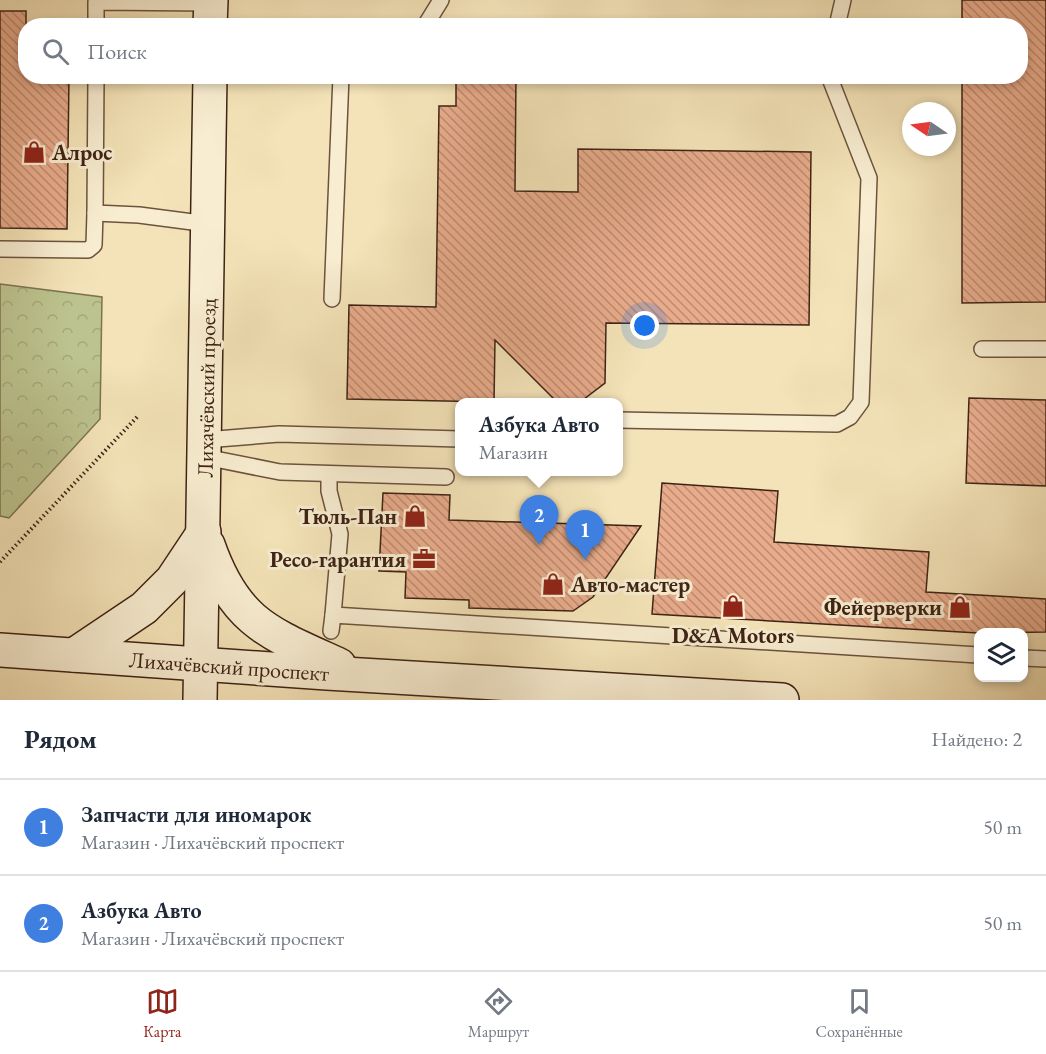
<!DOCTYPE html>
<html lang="ru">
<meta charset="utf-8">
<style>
:root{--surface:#fff;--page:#f2f2f3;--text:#1f2937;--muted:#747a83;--line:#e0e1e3;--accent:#8f2418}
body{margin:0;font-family:"EB Garamond",serif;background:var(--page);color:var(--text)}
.controls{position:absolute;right:18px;bottom:18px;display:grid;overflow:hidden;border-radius:12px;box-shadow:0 3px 9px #0003}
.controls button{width:54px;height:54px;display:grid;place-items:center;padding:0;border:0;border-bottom:2px solid var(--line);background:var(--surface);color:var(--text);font:30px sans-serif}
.compass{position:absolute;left:902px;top:102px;width:54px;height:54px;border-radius:50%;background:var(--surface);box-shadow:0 3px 9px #0003;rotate:283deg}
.you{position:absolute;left:645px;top:326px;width:21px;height:21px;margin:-15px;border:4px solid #fff;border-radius:50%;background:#1a73e8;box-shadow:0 0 0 9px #1a73e833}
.badge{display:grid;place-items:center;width:39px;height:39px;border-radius:50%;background:var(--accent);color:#fff;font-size:20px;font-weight:700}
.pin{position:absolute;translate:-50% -50px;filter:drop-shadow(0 2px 3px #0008)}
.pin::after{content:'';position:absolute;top:32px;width:21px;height:18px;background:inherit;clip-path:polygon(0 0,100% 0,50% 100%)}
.popup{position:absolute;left:455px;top:398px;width:168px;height:78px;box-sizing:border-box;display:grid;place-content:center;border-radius:12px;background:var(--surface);filter:drop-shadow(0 2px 4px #0005);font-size:20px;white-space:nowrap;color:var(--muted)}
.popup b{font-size:22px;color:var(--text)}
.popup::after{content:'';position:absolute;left:50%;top:100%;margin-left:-12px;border:12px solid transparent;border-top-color:var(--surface)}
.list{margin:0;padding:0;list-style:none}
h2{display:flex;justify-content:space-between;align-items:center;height:78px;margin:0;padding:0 24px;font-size:26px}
h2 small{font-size:20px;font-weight:400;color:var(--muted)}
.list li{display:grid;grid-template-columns:39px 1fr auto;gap:18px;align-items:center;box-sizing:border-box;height:96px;padding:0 24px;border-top:2px solid var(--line)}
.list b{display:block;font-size:22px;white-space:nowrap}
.list p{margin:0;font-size:20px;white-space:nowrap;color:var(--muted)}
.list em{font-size:20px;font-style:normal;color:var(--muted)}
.icon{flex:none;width:33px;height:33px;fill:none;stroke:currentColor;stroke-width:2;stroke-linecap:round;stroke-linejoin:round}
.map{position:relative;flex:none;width:1046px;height:700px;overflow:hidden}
.search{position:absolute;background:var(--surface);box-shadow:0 3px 9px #0003;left:18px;right:18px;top:18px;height:66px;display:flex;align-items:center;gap:15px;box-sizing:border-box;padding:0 21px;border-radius:24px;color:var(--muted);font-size:22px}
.sheet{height:270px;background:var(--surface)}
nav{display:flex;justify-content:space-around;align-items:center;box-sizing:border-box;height:84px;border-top:2px solid var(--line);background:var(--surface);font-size:16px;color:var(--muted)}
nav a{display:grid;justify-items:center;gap:3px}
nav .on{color:var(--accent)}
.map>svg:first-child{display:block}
</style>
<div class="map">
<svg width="1046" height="700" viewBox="0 0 1046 700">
<defs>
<pattern id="forest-crowns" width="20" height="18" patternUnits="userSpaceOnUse" patternTransform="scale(1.5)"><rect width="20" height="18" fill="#bcc38e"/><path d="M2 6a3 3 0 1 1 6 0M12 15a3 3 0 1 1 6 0" fill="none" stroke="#a3a77a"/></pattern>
<pattern id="building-back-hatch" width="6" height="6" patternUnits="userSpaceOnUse" patternTransform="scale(1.5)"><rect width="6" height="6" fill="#e8ab8b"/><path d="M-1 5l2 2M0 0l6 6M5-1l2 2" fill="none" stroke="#bd8b70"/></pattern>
</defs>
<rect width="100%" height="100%" fill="#f4e3b8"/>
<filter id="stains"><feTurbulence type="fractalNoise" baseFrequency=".00333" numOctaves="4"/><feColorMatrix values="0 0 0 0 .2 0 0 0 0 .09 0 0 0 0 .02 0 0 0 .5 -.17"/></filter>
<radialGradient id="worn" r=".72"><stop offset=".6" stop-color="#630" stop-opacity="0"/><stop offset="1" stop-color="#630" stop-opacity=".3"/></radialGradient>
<polygon fill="url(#forest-crowns)" stroke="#7d7352" stroke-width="1.5" points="0,284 102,297 100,419 9,518 0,516"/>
<g fill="url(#building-back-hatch)" stroke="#3e2315" stroke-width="1.5">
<polygon points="962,0 1046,0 1046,302 962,303 962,76 1020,76 1020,26 962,26"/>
<polygon points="0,11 26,11 26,76 69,76 67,229 0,228"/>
<polygon points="456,76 516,76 515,191 578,192 578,149 811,152 809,325 606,323 605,383 584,399 554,399 495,340 494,402 347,399 349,305 436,307 439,106 456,106"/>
<polygon points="969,398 1046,400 1046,486 966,483"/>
<polygon points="662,483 778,491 774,542 929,552 926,592 1046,599 1046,632 978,633 652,614"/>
<polygon points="383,493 450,495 449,520 641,526 593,597 573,611 469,608 469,600 405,598 406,572 379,571"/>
</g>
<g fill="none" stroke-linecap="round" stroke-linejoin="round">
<g stroke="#6c533e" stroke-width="18">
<g id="lane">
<polyline points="96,26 96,2 210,3"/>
<polyline points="425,26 441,0"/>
<polyline points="837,26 843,0"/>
<polyline points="96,76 95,213 139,215 208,224"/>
<polyline points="0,249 88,250 94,245 95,213"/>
<polyline points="332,299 341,76"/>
<polyline points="982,349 1046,349"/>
<polyline points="618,420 837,424 850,417 861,402 869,178 829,76"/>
<polyline points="205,440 279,434 460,439"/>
<polyline points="205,457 280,472 446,477"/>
<polyline points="329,474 329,491 340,534 333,615"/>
<polyline points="331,631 333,615 978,655"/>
<polyline points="1024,658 1046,659"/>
</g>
</g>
<g stroke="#3e2315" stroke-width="36">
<g id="secondary">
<polyline points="210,26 211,0"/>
<path d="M208 545C235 623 269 633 339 665"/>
<polyline points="0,650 327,673 782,700"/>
<polyline points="74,655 144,608 172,580 204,532"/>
<polyline points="200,700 210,76"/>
</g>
</g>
<polyline stroke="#3e2315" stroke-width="4" stroke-dasharray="1.5 3" stroke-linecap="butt" points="0,562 137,417"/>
<use href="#lane" stroke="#f8edd1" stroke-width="15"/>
<use href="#secondary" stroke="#f8edd1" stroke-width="33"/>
</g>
<defs>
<g id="shop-bare" transform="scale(1.8)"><path d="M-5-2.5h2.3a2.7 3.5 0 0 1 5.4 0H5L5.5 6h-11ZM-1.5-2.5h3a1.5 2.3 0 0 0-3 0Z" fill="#8f2418" stroke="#f8edd1" stroke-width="2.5" paint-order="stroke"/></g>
<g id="office-bare" transform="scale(1.8)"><path d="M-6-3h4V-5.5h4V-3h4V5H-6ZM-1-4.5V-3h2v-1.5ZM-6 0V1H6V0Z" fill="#8f2418" stroke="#f8edd1" stroke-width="2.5" paint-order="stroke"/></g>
</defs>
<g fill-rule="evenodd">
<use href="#shop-bare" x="34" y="152"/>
<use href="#shop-bare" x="415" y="516"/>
<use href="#office-bare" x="424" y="559"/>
<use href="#shop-bare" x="553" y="584"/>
<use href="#shop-bare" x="733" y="606"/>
<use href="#shop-bare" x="960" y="607"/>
</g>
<g text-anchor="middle" stroke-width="6" stroke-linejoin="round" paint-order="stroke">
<g font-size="22" font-weight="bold" fill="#3e2315" stroke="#f8edd1" text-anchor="end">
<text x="52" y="160" text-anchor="start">Алрос</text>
<text x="397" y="524">Тюль-Пан</text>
<text x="406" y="567">Ресо-гарантия</text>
<text x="571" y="592" text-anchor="start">Авто-мастер</text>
<text x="942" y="615">Фейерверки</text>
<text x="733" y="643" text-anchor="middle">D&amp;A Motors</text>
</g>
<g font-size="22" fill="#3e2315" stroke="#f8edd1">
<text transform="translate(206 388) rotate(-89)" y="8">Лихачёвский проезд</text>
<text transform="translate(229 666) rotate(4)" y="8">Лихачёвский проспект</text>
</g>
</g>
<rect width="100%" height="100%" filter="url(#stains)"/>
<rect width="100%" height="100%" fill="url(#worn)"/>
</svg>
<div class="controls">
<button><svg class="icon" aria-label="layers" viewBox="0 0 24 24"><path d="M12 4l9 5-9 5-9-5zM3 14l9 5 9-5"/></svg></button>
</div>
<svg class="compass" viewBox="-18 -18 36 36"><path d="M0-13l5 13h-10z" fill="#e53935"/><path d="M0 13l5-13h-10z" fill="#747a83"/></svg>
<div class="you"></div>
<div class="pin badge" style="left:585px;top:560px;background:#3f7fe0">1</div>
<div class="pin badge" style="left:539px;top:545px;background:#3f7fe0">2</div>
<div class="popup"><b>Азбука Авто</b>Магазин</div>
<div class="search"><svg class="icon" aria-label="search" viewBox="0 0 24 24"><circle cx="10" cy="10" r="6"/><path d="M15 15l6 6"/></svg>Поиск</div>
</div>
<section class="sheet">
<h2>Рядом<small>Найдено: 2</small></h2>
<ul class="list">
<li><span class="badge" style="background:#3f7fe0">1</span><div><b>Запчасти для иномарок</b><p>Магазин · Лихачёвский проспект</p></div><em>50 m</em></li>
<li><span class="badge" style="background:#3f7fe0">2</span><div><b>Азбука Авто</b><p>Магазин · Лихачёвский проспект</p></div><em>50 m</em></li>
</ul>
</section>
<nav>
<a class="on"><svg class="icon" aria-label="map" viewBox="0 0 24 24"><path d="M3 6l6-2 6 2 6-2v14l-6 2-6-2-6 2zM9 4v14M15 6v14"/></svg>Карта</a>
<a><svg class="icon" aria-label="directions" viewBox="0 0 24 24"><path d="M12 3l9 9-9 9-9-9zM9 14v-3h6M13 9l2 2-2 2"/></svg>Маршрут</a>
<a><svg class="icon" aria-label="saved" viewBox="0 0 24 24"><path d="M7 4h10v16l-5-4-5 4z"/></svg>Сохранённые</a>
</nav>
